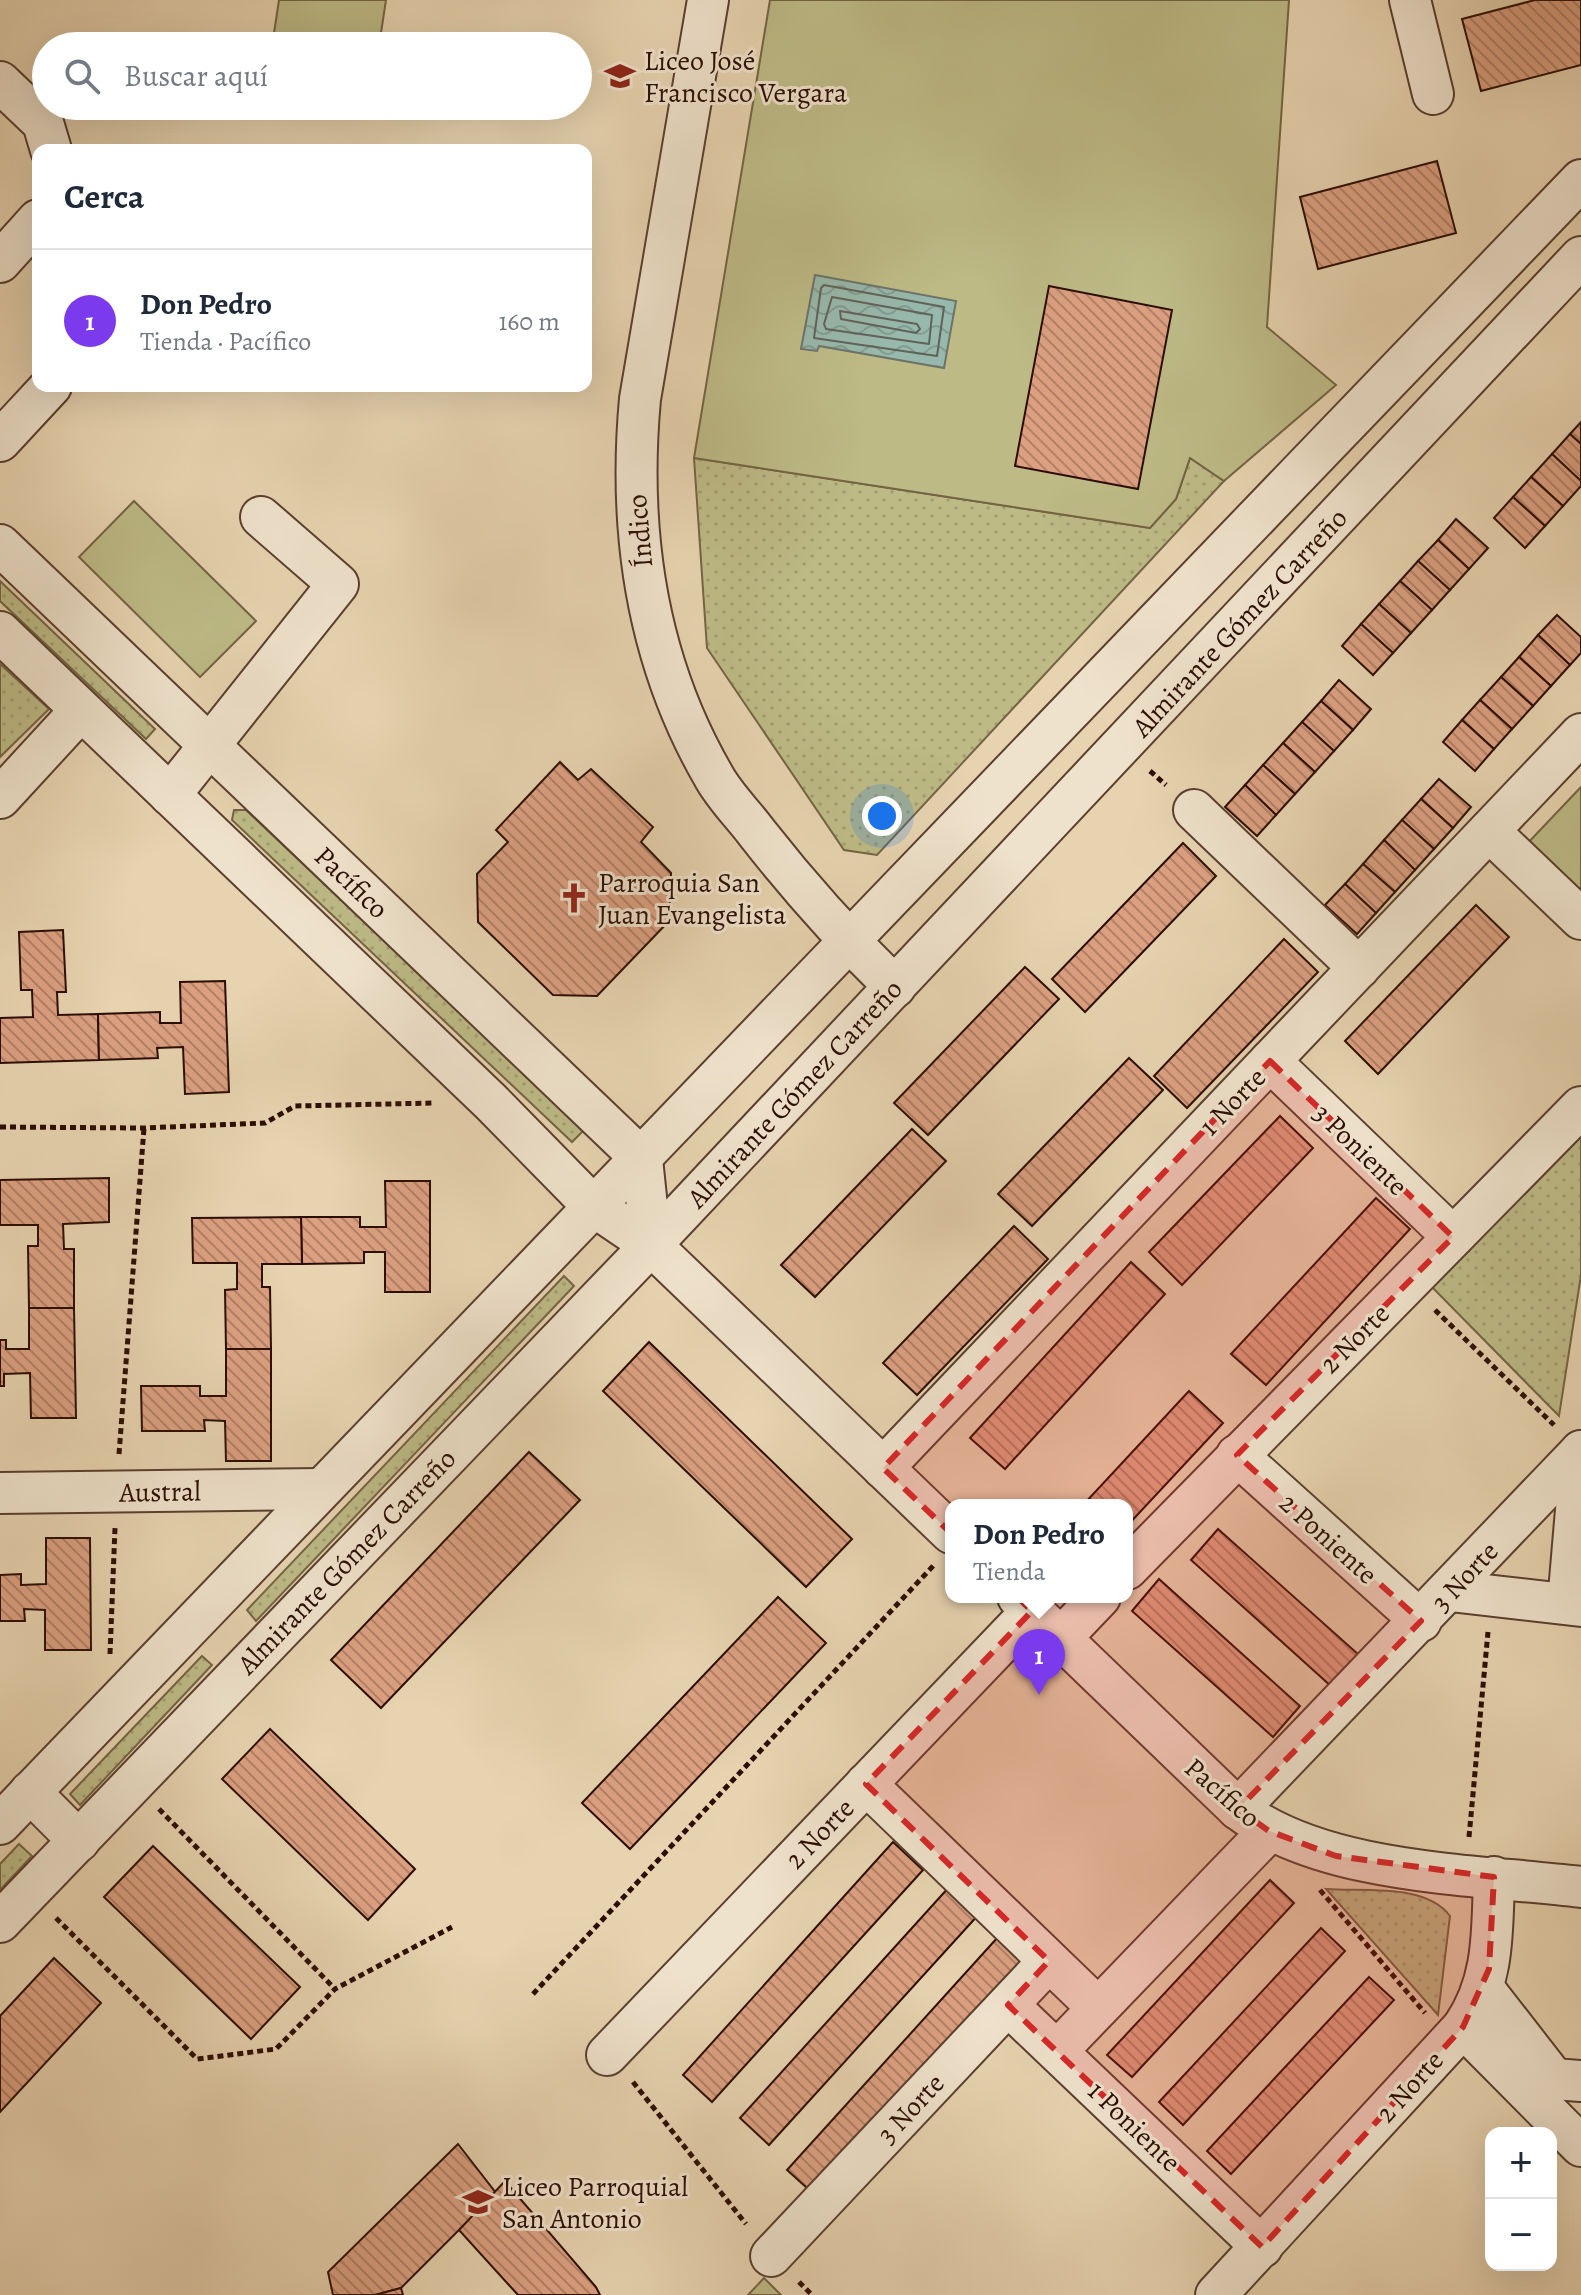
<!DOCTYPE html>
<html lang="es">
<meta charset="utf-8">
<style>
:root{--surface:#fff;--page:#f6f6f7;--text:#1f2937;--muted:#747a83;--line:#e0e1e3;--accent:#7c3aed}
body{margin:0;font-family:Alegreya,serif;background:var(--page);color:var(--text)}
.controls{position:absolute;right:24px;bottom:24px;display:grid;overflow:hidden;border-radius:16px;box-shadow:0 8px 32px #0002}
.controls button{width:72px;height:72px;display:grid;place-items:center;padding:0;border:0;border-bottom:2px solid var(--line);background:var(--surface);color:var(--text);font:40px sans-serif}
.you{position:absolute;left:882px;top:816px;width:28px;height:28px;margin:-20px;border:6px solid #fff;border-radius:50%;background:#1a73e8;box-shadow:0 0 0 12px #1a73e833}
.badge{display:grid;place-items:center;width:52px;height:52px;border-radius:50%;background:var(--accent);color:#fff;font-size:26px;font-weight:700}
.pin{position:absolute;translate:-50% -66px;filter:drop-shadow(0 2px 4px #0008)}
.pin::after{content:'';position:absolute;top:42px;width:28px;height:24px;background:inherit;clip-path:polygon(0 0,100% 0,50% 100%)}
.popup{position:absolute;left:945px;top:1499px;width:188px;height:104px;box-sizing:border-box;display:grid;place-content:center;border-radius:16px;background:var(--surface);filter:drop-shadow(0 2px 6px #0005);font-size:26px;white-space:nowrap;color:var(--muted)}
.popup b{font-size:30px;color:var(--text)}
.popup::after{content:'';position:absolute;left:50%;top:100%;margin-left:-16px;border:16px solid transparent;border-top-color:var(--surface)}
.list{margin:0;padding:0;list-style:none}
h2{display:flex;justify-content:space-between;align-items:center;height:104px;margin:0;padding:0 32px;font-size:34px}
h2 small{font-size:26px;font-weight:400;color:var(--muted)}
.list li{display:grid;grid-template-columns:52px 1fr auto;gap:24px;align-items:center;box-sizing:border-box;height:144px;padding:0 32px;border-top:2px solid var(--line)}
.list b{display:block;font-size:30px;white-space:nowrap}
.list p{margin:0;font-size:26px;white-space:nowrap;color:var(--muted)}
.list em{font-size:26px;font-style:normal;color:var(--muted)}
.icon{flex:none;width:44px;height:44px;fill:none;stroke:currentColor;stroke-width:2;stroke-linecap:round;stroke-linejoin:round}
.map{position:relative;flex:none;width:1581px;height:2295px;overflow:hidden}
.search{position:absolute;background:var(--surface);box-shadow:0 8px 32px #0002;left:32px;top:32px;width:560px;height:88px;display:flex;align-items:center;gap:20px;box-sizing:border-box;padding:0 28px;border-radius:44px;color:var(--muted);font-size:30px}
.panel{position:absolute;background:var(--surface);box-shadow:0 8px 32px #0002;left:32px;top:144px;width:560px;height:248px;border-radius:16px}
.map>svg:first-child{display:block}
</style>
<div class="map">
<svg width="1581" height="2295" viewBox="0 0 1581 2295">
<defs>
<pattern id="grass-dots" width="8" height="8" patternUnits="userSpaceOnUse" patternTransform="scale(2)"><rect width="8" height="8" fill="#bdba86"/><path d="M2 2h.1M6 6h.1" fill="none" stroke="#a39f72" stroke-width="1.8" stroke-linecap="round"/></pattern>
<pattern id="water-waves" width="16" height="10" patternUnits="userSpaceOnUse" patternTransform="scale(2)"><rect width="16" height="10" fill="#97b8ac"/><path d="M0 5q4-4 8 0t8 0" fill="none" stroke="#829d92"/></pattern>
<pattern id="building-back-hatch" width="6" height="6" patternUnits="userSpaceOnUse" patternTransform="scale(2)"><rect width="6" height="6" fill="#dca081"/><path d="M-1 5l2 2M0 0l6 6M5-1l2 2" fill="none" stroke="#b38167"/></pattern>
</defs>
<rect width="100%" height="100%" fill="#e7d3b0"/>
<filter id="stains"><feTurbulence type="fractalNoise" baseFrequency=".0025" numOctaves="4"/><feColorMatrix values="0 0 0 0 .2 0 0 0 0 .09 0 0 0 0 .02 0 0 0 .5 -.17"/></filter>
<radialGradient id="worn" r=".72"><stop offset=".6" stop-color="#630" stop-opacity="0"/><stop offset="1" stop-color="#630" stop-opacity=".3"/></radialGradient>
<g fill="url(#grass-dots)" stroke="#746444" stroke-width="2">
<polygon points="694,458 1150,528 1176,499 1190,458 1224,481 877,855 844,850 707,648"/>
<polygon points="0,581 155,729 146,739 0,601"/>
<polygon points="0,664 49,709 0,757"/>
<polygon points="234,810 246,810 584,1130 572,1142 232,820"/>
<polygon points="1581,1118 1581,1275 1559,1416 1427,1282"/>
<polygon points="564,1276 574,1286 256,1621 247,1610"/>
<polygon points="202,1656 212,1665 80,1805 70,1794"/>
<polygon points="19,1844 32,1856 0,1890 0,1864"/>
<path d="M1326 1889C1364 1892 1426 1883 1450 1916L1438 2015Z"/>
</g>
<g fill="#bdba86" stroke="#746444" stroke-width="2">
<polygon points="279,0 386,0 379,46 272,46"/>
<polygon points="770,0 1289,0 1267,327 1336,385 1224,481 1190,458 1176,499 1150,528 694,458"/>
<polygon points="298,106 370,106 368,117"/>
<polygon points="134,501 256,621 200,677 79,557"/>
<polygon points="1581,787 1581,899 1525,846"/>
<polygon points="764,2278 781,2295 748,2295"/>
</g>
<polygon fill="url(#water-waves)" stroke="#6c7468" stroke-width="2" points="815,275 956,301 944,368 819,346 817,351 801,349"/>
<g fill="none" stroke-linecap="round" stroke-linejoin="round">
<g stroke="#616258" stroke-width="2">
<polygon points="824,285 944,307 937,356 814,338 821,288"/>
<polygon points="832,297 932,315 929,344 826,329 824,324"/>
<polygon points="840,311 917,324 920,329 916,333 841,319"/>
</g>
</g>
<g fill="url(#building-back-hatch)" stroke="#2b0d03" stroke-width="2">
<polygon points="1535,0 1581,0 1581,65 1481,91 1462,19"/>
<polygon points="1437,161 1456,233 1318,269 1300,197"/>
<polygon points="1049,286 1172,310 1138,489 1015,466"/>
<polygon points="1581,422 1581,444 1570,434"/>
<polygon points="1570,434 1581,444 1581,481 1552,454"/>
<polygon points="1552,454 1581,481 1581,486 1563,506 1531,477"/>
<polygon points="1531,477 1563,506 1545,526 1513,497"/>
<polygon points="1513,497 1545,526 1525,548 1494,518"/>
<polygon points="1456,519 1488,548 1469,569 1438,540"/>
<polygon points="1438,540 1469,569 1450,590 1418,561"/>
<polygon points="1418,561 1450,590 1432,610 1400,581"/>
<polygon points="1400,581 1432,610 1411,633 1379,604"/>
<polygon points="1379,604 1411,633 1393,653 1361,624"/>
<polygon points="1557,615 1581,637 1581,653 1570,665 1538,635"/>
<polygon points="1361,624 1393,653 1373,675 1342,646"/>
<polygon points="1538,635 1570,665 1551,686 1519,657"/>
<polygon points="1519,657 1551,686 1533,706 1501,677"/>
<polygon points="1501,677 1533,706 1512,729 1480,700"/>
<polygon points="1339,680 1371,709 1353,730 1321,701"/>
<polygon points="1480,700 1512,729 1494,749 1462,720"/>
<polygon points="1321,701 1353,730 1334,751 1302,722"/>
<polygon points="1462,720 1494,749 1475,771 1443,742"/>
<polygon points="1302,722 1334,751 1315,772 1283,743"/>
<polygon points="1283,743 1315,772 1295,794 1263,765"/>
<polygon points="560,762 578,780 591,769 653,827 641,842 671,873 669,921 597,996 553,995 478,922 477,874 508,842 496,830"/>
<polygon points="1263,765 1295,794 1276,815 1245,785"/>
<polygon points="1439,779 1471,807 1453,828 1421,799"/>
<polygon points="1245,785 1276,815 1257,836 1225,807"/>
<polygon points="1421,799 1453,828 1434,849 1402,820"/>
<polygon points="1402,820 1434,849 1415,870 1384,840"/>
<polygon points="1384,840 1415,870 1395,892 1363,864"/>
<polygon points="1183,843 1216,876 1085,1012 1052,979"/>
<polygon points="1363,864 1395,892 1376,913 1345,884"/>
<polygon points="1345,884 1376,913 1357,934 1325,905"/>
<polygon points="1476,905 1509,937 1378,1074 1345,1041"/>
<polygon points="63,930 66,992 57,992 58,1015 98,1014 99,1060 0,1063 0,1018 33,1017 32,990 21,990 19,932"/>
<polygon points="1284,939 1318,972 1187,1108 1154,1076"/>
<polygon points="1025,967 1059,999 928,1135 894,1103"/>
<polygon points="225,981 229,1092 185,1094 183,1047 157,1048 158,1058 99,1060 98,1014 160,1012 160,1023 181,1023 180,982"/>
<polygon points="1129,1058 1163,1090 1032,1226 998,1194"/>
<polygon points="1280,1116 1313,1148 1182,1285 1149,1252"/>
<polygon points="912,1129 946,1161 815,1297 781,1265"/>
<polygon points="109,1178 109,1222 63,1224 64,1249 74,1249 74,1308 29,1308 28,1246 38,1246 38,1225 0,1225 0,1180"/>
<polygon points="385,1181 430,1181 430,1292 385,1292 385,1252 364,1252 364,1263 302,1264 301,1217 360,1217 360,1227 386,1227"/>
<polygon points="1376,1198 1410,1229 1266,1385 1231,1354"/>
<polygon points="301,1217 302,1264 262,1264 262,1287 270,1287 271,1349 226,1349 225,1290 237,1289 237,1263 193,1263 192,1218"/>
<polygon points="1014,1226 1048,1259 917,1395 883,1363"/>
<polygon points="1131,1262 1165,1294 1005,1469 970,1438"/>
<polygon points="29,1308 74,1308 76,1418 31,1418 30,1373 4,1374 4,1386 0,1386 0,1340 6,1340 6,1349 29,1349"/>
<polygon points="649,1342 852,1539 806,1587 603,1391"/>
<polygon points="226,1349 271,1349 271,1461 226,1461 225,1421 204,1420 205,1431 142,1431 141,1386 200,1386 200,1396 226,1396"/>
<polygon points="1189,1391 1223,1423 1127,1526 1127,1505 1083,1505"/>
<polygon points="529,1452 580,1500 381,1708 331,1660"/>
<polygon points="1218,1529 1359,1655 1332,1687 1191,1560"/>
<polygon points="46,1538 90,1538 91,1650 45,1650 45,1610 24,1609 25,1621 0,1621 0,1575 21,1574 21,1585 46,1584"/>
<polygon points="1159,1579 1300,1706 1273,1737 1132,1611"/>
<polygon points="778,1597 826,1643 630,1849 582,1803"/>
<polygon points="270,1729 415,1869 368,1920 222,1779"/>
<polygon points="893,1842 923,1870 712,2102 683,2075"/>
<polygon points="153,1846 300,1987 251,2039 104,1897"/>
<polygon points="1270,1880 1294,1903 1132,2077 1107,2055"/>
<polygon points="950,1886 980,1913 769,2145 740,2118"/>
<polygon points="1321,1928 1345,1951 1183,2125 1159,2102"/>
<polygon points="998,1937 1027,1965 817,2197 787,2170"/>
<polygon points="54,1958 101,2003 0,2112 0,2016"/>
<polygon points="1369,1977 1394,2000 1231,2174 1207,2151"/>
<polygon points="458,2144 496,2193 401,2288 375,2295 333,2295 328,2272"/>
<polygon points="505,2181 596,2287 600,2295 518,2295 459,2230"/>
<polygon points="401,2288 403,2295 375,2295"/>
</g>
<g fill="none" stroke-linecap="round" stroke-linejoin="round">
<g stroke="#5a3e2e" stroke-width="44">
<g id="minor">
<path d="M708 0 640 399C628 530 646 659 713 775 724 796 743 814 757 833 800 888 845 938 895 987"/>
<polyline points="1410,0 1433,94"/>
<polyline points="0,82 43,123 51,150"/>
<polyline points="0,262 38,220"/>
<polyline points="0,441 51,386"/>
<polyline points="0,545 642,1159 651,1245"/>
<polyline points="0,632 491,1102 592,1205 651,1245 951,1533"/>
<polyline points="170,795 338,584 261,517"/>
<polyline points="0,798 81,710"/>
<polyline points="1194,810 1359,968"/>
<polyline points="1489,831 1581,919"/>
<polyline points="1270,1061 1453,1237"/>
<polyline points="1237,1455 1421,1621"/>
<polyline points="883,1468 1581,734"/>
<polyline points="0,1493 321,1489"/>
<polyline points="1127,1569 1581,1107"/>
<polyline points="1450,1591 1581,1606"/>
<path d="M1018 1597 1238 1809C1324 1875 1475 1874 1581 1887"/>
<polyline points="1568,1604 1581,1451"/>
<polyline points="1060,1639 1100,1597"/>
<polyline points="866,1784 1098,2008"/>
<polyline points="30,1792 79,1841"/>
<polyline points="1238,1809 1581,1451"/>
<polyline points="0,1824 1581,180"/>
<polyline points="0,1922 651,1245 1581,257"/>
<polyline points="1484,1989 1554,2079 1581,2081"/>
<polyline points="1008,2005 1262,2247"/>
<polyline points="1463,2027 1581,2146"/>
<polyline points="1057,2051 1269,1831"/>
<polyline points="607,2055 1032,1611"/>
<polyline points="771,2256 1049,1961"/>
<path d="M1216 2295 1463 2027C1495 1980 1492 1931 1494 1877"/>
</g>
</g>
<g stroke="#2b0d03" stroke-width="5" stroke-dasharray="6 4" stroke-linecap="butt">
<polyline points="1150,771 1166,785"/>
<polyline points="0,1127 144,1128 265,1123 295,1106 434,1103"/>
<polyline points="1435,1310 1554,1425"/>
<polyline points="119,1454 144,1128"/>
<polyline points="110,1654 115,1528"/>
<polyline points="159,1809 335,1989"/>
<polyline points="1469,1837 1488,1632"/>
<polyline points="1320,1890 1425,2013"/>
<polyline points="56,1918 197,2059 276,2049 335,1989 452,1927"/>
<polyline points="533,1994 934,1565"/>
<polyline points="633,2082 746,2224"/>
<polyline points="799,2282 812,2295"/>
</g>
<use href="#minor" stroke="#efe2cc" stroke-width="40"/>
</g>
<path fill="#d62828" fill-opacity="0.2" stroke="#d62828" stroke-width="6" stroke-dasharray="16 10" stroke-linejoin="round" d="M1270 1061 1453 1237 1237 1455 1421 1621 1238 1809 1269 1831 1336 1856 1494 1877 1489 1969 1463 2027 1262 2247 1008 2005 1049 1961 866 1784 1032 1611 883 1468Z"/>
<defs>
<g id="school-bare" transform="scale(2.4)"><path d="M0-5L7-2L0 1L-7-2ZM-4 1L0 2.5L4 1V4Q0 6-4 4Z" fill="#8f2418" stroke="#efe2cc" stroke-width="2.5" paint-order="stroke"/></g>
<g id="church-bare" transform="scale(2.4)"><path d="M-1.2-6h2.4v3.5h3.3v2.4h-3.3V6h-2.4V-.1h-3.3v-2.4h3.3Z" fill="#8f2418" stroke="#efe2cc" stroke-width="2.5" paint-order="stroke"/></g>
</defs>
<g fill-rule="evenodd">
<use href="#school-bare" x="620" y="76"/>
<use href="#church-bare" x="574" y="898"/>
<use href="#school-bare" x="478" y="2202"/>
</g>
<g text-anchor="middle" stroke-width="6" stroke-linejoin="round" paint-order="stroke">
<g font-size="28" fill="#2b0d03" stroke="#efe2cc" text-anchor="start">
<text x="644" y="70">Liceo José<tspan x="644" dy="32">Francisco Vergara</tspan></text>
<text x="598" y="892">Parroquia San<tspan x="598" dy="32">Juan Evangelista</tspan></text>
<text x="502" y="2196">Liceo Parroquial<tspan x="502" dy="32">San Antonio</tspan></text>
</g>
<g font-size="28" fill="#2b0d03" stroke="#efe2cc">
<text transform="translate(639 531) rotate(-95)" y="10">Índico</text>
<text transform="translate(1239 622) rotate(-47)" y="10">Almirante Gómez Carreño</text>
<text transform="translate(352 882) rotate(44)" y="10">Pacífico</text>
<text transform="translate(794 1093) rotate(-47)" y="10">Almirante Gómez Carreño</text>
<text transform="translate(1232 1101) rotate(-46)" y="10">1 Norte</text>
<text transform="translate(1361 1149) rotate(44)" y="10">3 Poniente</text>
<text transform="translate(1354 1338) rotate(-45)" y="10">2 Norte</text>
<text transform="translate(160 1491) rotate(-1)" y="10">Austral</text>
<text transform="translate(1329 1538) rotate(42)" y="10">2 Poniente</text>
<text transform="translate(346 1561) rotate(-46)" y="10">Almirante Gómez Carreño</text>
<text transform="translate(1464 1576) rotate(-47)" y="10">3 Norte</text>
<text transform="translate(1223 1792) rotate(41)" y="10">Pacífico</text>
<text transform="translate(819 1833) rotate(-46)" y="10">2 Norte</text>
<text transform="translate(1409 2086) rotate(-48)" y="10">2 Norte</text>
<text transform="translate(910 2108) rotate(-47)" y="10">3 Norte</text>
<text transform="translate(1135 2126) rotate(44)" y="10">1 Poniente</text>
</g>
</g>
<rect width="100%" height="100%" filter="url(#stains)"/>
<rect width="100%" height="100%" fill="url(#worn)"/>
</svg>
<div class="controls">
<button>+</button>
<button>−</button>
</div>
<div class="you"></div>
<div class="pin badge" style="left:1039px;top:1695px">1</div>
<div class="popup"><b>Don Pedro</b>Tienda</div>
<div class="search"><svg class="icon" aria-label="search" viewBox="0 0 24 24"><circle cx="10" cy="10" r="6"/><path d="M15 15l6 6"/></svg>Buscar aquí</div>
<section class="panel">
<h2>Cerca<small></small></h2>
<ul class="list">
<li><span class="badge">1</span><div><b>Don Pedro</b><p>Tienda · Pacífico</p></div><em>160 m</em></li>
</ul>
</section>
</div>
